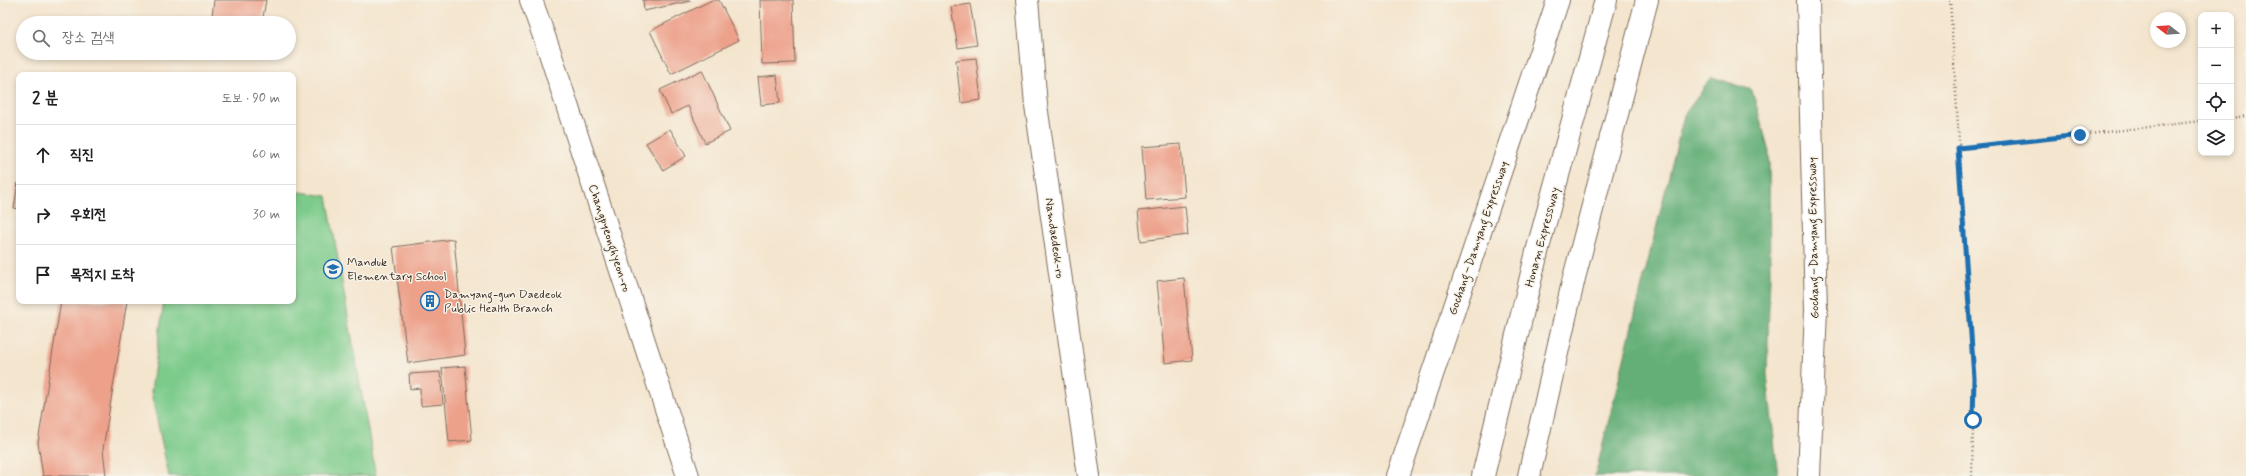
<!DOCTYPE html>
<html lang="ko">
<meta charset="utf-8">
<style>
:root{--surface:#fff;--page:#f6f6f6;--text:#202124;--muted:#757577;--line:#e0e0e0}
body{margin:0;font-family:Mynerve,"Poor Story",sans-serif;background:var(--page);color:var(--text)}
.controls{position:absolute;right:12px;top:12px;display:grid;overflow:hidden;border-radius:8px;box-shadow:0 2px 6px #0003}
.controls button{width:36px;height:36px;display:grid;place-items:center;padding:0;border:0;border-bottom:1px solid var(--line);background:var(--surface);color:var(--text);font:20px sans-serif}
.compass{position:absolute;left:2150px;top:12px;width:36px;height:36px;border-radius:50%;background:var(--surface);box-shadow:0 2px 6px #0003;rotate:287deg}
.stop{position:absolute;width:12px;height:12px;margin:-9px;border:3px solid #1f6fb2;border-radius:50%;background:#fff}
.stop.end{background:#1f6fb2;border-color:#fff;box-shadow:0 1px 4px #0008}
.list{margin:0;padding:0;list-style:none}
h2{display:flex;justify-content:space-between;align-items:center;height:52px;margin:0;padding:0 16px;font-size:17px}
h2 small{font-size:13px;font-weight:400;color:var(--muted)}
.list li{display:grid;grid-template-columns:26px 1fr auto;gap:12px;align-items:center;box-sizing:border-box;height:60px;padding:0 16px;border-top:1px solid var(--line)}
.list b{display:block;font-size:15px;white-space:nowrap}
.list em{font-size:13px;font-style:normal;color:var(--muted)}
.icon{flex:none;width:22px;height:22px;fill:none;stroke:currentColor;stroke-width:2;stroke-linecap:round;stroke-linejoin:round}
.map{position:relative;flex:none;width:2246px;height:476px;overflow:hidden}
.search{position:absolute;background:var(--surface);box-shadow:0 2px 6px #0003;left:16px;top:16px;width:280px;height:44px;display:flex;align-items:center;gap:10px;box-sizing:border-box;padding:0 14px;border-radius:22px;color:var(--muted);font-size:15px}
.panel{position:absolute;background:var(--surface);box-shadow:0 2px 6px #0003;left:16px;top:72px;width:280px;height:232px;border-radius:8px}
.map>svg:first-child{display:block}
</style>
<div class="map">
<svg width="2246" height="476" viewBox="0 0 2246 476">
<rect width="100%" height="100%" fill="#f7f3e8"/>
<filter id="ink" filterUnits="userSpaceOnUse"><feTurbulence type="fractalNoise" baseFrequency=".025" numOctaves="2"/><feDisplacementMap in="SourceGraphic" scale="8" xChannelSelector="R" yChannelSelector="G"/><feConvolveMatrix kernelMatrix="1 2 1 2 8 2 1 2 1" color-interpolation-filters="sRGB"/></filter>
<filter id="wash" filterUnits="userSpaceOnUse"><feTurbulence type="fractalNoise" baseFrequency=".012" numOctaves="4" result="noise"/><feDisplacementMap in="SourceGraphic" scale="16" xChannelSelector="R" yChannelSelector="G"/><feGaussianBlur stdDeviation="0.9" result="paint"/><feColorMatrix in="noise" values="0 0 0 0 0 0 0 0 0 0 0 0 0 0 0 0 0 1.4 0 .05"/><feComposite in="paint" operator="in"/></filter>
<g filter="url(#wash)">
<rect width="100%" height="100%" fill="#f4e5ce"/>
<polygon fill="#7bcb8b" stroke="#5b7a54" points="293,191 327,196 376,476 169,476 151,392 164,301 293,301"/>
<polygon fill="#64af77" stroke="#506c4a" points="1712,77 1752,90 1769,151 1770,275 1767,374 1778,476 1595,476 1684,115"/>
<g id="blocks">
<g fill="#eda18b">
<polygon points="214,0 266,0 262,23 211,23"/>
<polygon points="643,0 690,0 690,1 644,11"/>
<polygon points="712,0 719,0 739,40 671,74 650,31"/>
<polygon points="760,0 793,0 795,63 762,64"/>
<polygon points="970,4 977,45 958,48 951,7"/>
<polygon points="976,58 981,100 961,103 956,60"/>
<polygon points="702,70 730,131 705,143 688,106 671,114 660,90"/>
<polygon points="777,75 780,103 761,105 758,77"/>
<polygon points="670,129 686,156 663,170 646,143"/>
<polygon points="1181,144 1185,197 1146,200 1142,147"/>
<polygon points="18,183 19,183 19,209 14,208"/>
<polygon points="1185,206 1188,235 1141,241 1138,211"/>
<polygon points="454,239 465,355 408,363 393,247"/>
<polygon points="1184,278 1192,360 1165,363 1157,281"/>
<polygon points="61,301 127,301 103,449 106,476 43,476 38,443"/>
<polygon points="465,366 472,440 449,442 442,368"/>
<polygon points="440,372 443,404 421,406 420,388 410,389 409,374"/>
</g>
</g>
</g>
<g filter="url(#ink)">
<use href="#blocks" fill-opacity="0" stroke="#7c6b5c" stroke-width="1"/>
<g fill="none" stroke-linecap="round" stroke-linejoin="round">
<g stroke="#7c6b5c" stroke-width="24">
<g id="secondary">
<polyline points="531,0 549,50 688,476"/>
<polyline points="1027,0 1036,105 1089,476"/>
</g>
</g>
<g stroke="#7c6b5c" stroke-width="24">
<g id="highway">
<polyline points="1808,0 1816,310 1809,476"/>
<polyline points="1398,476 1558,0"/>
<polyline points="1483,476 1538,248 1606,0"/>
<polyline points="1529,476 1574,278 1647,0"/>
</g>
</g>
<g stroke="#7c6b5c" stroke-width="2.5" stroke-dasharray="1 3" stroke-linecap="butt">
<polyline points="1950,0 1974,378 1972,476"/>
<polyline points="2231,118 2246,116"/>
<polyline points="1959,149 2201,121"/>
</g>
<use href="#secondary" stroke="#fff" stroke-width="22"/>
<use href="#highway" stroke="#fff" stroke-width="22"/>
</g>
</g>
<g fill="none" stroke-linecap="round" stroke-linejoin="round" filter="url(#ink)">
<polyline stroke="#1f6fb2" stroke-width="5" points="1973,420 1974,378 1958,148 2080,135"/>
</g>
<defs>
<g id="school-ring" transform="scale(1)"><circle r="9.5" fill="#f7f3e8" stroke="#1f6fb2" stroke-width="1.5"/><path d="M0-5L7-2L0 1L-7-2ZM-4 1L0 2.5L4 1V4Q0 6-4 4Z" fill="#1f6fb2"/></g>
<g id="building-ring" transform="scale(1)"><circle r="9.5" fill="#f7f3e8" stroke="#1f6fb2" stroke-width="1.5"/><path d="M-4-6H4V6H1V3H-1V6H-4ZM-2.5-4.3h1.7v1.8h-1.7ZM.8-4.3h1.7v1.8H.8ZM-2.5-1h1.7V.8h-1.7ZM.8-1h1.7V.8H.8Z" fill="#1f6fb2"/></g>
</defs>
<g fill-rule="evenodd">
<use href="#school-ring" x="333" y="269"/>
<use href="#building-ring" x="430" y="301"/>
</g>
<g text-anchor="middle" stroke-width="3" stroke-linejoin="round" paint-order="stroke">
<g font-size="12" fill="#3b2a1e" stroke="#f7f3e8">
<text transform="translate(1542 237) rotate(-75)" y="4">Honam Expressway</text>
<text transform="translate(610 238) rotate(72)" y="4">Changpyeonghyeon-ro</text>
<text transform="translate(1055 238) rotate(82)" y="4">Namdaedeok-ro</text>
<text transform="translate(1478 238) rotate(-71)" y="4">Gochang–Damyang Expressway</text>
<text transform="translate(1813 238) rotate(-91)" y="4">Gochang–Damyang Expressway</text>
</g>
<g font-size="12" fill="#3b2a1e" stroke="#f7f3e8" text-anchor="start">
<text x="347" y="266">Manduk<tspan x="347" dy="14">Elementary School</tspan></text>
<text x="444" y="298">Damyang-gun Daedeok<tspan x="444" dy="14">Public Health Branch</tspan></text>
</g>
</g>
</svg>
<div class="controls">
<button>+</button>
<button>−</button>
<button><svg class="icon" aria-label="locate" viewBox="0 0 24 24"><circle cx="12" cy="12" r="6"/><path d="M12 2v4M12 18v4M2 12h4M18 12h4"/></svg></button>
<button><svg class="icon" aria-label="layers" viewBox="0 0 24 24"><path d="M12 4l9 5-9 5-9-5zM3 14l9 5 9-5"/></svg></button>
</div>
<svg class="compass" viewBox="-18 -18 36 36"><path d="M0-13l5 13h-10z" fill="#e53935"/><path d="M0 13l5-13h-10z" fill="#757577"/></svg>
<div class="stop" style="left:1973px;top:420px"></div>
<div class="stop end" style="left:2080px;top:135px"></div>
<div class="search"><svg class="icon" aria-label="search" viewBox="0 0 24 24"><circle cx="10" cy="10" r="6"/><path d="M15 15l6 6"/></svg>장소 검색</div>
<section class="panel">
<h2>2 분<small>도보 · 90 m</small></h2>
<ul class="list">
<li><svg class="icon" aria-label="ahead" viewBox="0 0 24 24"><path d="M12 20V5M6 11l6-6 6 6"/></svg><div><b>직진</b></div><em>60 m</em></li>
<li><svg class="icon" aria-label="right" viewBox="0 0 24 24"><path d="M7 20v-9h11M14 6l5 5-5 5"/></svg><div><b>우회전</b></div><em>30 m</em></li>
<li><svg class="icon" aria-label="arrive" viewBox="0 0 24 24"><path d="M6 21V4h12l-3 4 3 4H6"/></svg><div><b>목적지 도착</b></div></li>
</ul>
</section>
</div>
